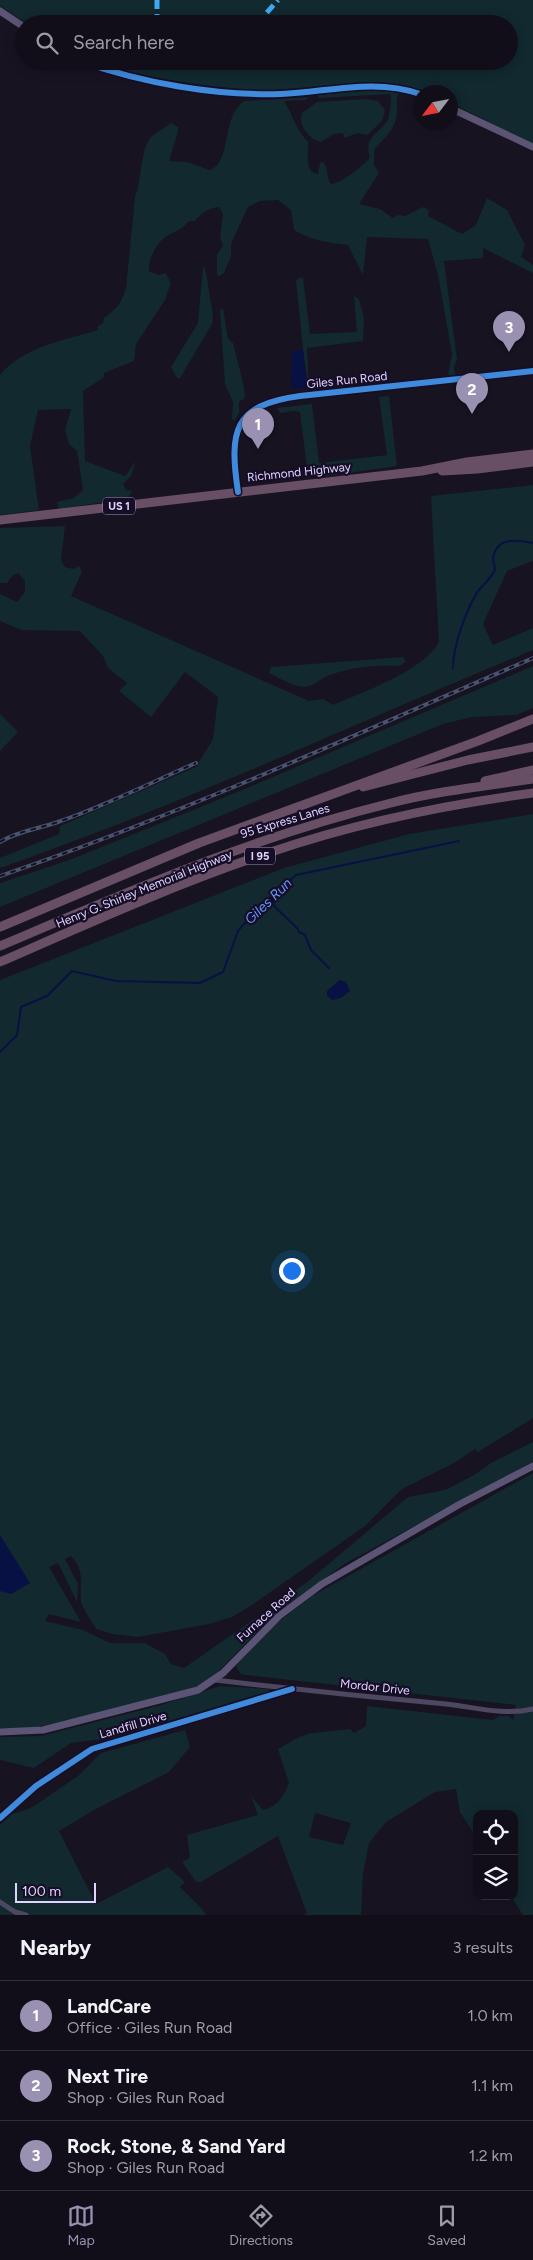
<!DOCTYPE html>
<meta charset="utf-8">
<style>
:root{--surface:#120e19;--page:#1b1722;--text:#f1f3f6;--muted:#9c9ca2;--line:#312e38;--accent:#9a90b1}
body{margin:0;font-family:Figtree,sans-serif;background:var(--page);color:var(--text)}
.controls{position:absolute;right:15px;bottom:15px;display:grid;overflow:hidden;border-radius:10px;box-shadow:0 2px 12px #0003}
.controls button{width:45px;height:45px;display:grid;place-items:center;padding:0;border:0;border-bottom:1px solid var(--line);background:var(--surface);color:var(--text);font:25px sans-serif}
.compass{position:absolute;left:413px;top:85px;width:45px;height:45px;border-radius:50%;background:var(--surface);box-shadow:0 2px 12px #0003;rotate:238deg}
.scale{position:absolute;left:15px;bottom:12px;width:81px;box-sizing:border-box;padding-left:5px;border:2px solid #e0d3ff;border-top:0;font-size:14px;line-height:18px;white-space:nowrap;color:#e0d3ff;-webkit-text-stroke:4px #160d27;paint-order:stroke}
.you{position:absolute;left:291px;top:1270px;width:18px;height:18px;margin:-12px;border:4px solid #fff;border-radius:50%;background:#1a73e8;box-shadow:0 0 0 8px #1a73e833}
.badge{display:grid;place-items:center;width:32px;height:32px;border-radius:50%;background:var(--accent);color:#fff;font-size:16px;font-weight:700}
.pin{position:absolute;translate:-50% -41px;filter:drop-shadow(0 1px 2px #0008)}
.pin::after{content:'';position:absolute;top:26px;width:18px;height:15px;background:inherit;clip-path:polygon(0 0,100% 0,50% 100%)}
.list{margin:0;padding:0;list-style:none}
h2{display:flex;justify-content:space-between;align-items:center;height:65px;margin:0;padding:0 20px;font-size:21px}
h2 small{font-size:16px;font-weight:400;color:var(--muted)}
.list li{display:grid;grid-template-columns:32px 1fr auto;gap:15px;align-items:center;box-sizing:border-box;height:70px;padding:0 20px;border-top:1px solid var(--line)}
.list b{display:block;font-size:19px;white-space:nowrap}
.list p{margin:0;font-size:16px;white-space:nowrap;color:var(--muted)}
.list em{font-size:16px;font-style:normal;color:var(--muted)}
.icon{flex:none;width:28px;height:28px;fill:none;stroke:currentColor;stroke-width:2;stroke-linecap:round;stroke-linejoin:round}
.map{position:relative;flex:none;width:533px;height:1915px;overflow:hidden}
.search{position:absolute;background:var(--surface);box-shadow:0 2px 12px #0003;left:15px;right:15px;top:15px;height:55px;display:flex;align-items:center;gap:12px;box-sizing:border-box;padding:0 18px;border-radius:28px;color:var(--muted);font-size:19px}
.sheet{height:275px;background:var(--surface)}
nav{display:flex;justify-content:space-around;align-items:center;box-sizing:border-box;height:70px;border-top:1px solid var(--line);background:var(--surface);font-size:14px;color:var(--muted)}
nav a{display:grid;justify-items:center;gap:2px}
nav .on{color:var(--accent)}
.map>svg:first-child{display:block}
</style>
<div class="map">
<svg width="533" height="1915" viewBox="0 0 533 1915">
<rect width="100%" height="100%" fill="#181321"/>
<g fill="#11292f" fill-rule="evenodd">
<path d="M0 0H533V144L451 103 450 92H428L396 84 372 82 263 91C205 86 146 79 90 61H509V24H28L0 6Z"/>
<path d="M378 90 399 92C396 100 397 104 397 112 396 130 384 138 374 150V165L379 173 359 204 380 209 393 218 397 215 405 216 423 207 429 210 428 216 462 234 476 225 487 198 507 210 525 245 521 257 533 265V273L483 248V258L444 261 457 359 454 367 455 376 448 375 452 354 438 275 428 239 367 237 363 275 348 245C329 243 310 240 294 230L291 210 278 200 260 201 248 207 231 244V256L224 273 220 276 217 275V254L223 246 220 237 223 214 219 207C208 208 202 213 195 221H189C182 231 172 231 163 239 155 246 148 261 149 271L158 275 166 273 171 283 165 300 136 344 134 361 104 373V377L83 391 85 461 125 476 136 461 131 476 123 484 126 490 132 491 129 496 124 499 59 509 57 502 74 498 83 490 77 451 69 444 65 430 71 409 38 410 30 446 39 510 0 515V375C24 346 63 341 98 330L97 327 103 323 104 318C117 309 122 302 126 288L135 197C142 180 140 150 151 137 156 132 165 128 171 123L178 127V131L169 161 187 162 210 170C233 161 220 118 244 101L309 97 306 100 284 101C293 115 296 130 308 142 309 152 303 172 318 174L320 163 323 162C329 168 326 178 331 184 344 182 361 167 370 158 363 136 379 135 389 118 389 109 393 99 390 94L320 98 316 95 355 91Z"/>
<path d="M366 99 378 101 385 110 382 121 367 135 358 133 344 138 343 133 334 134 321 142C308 139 298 125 302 113L317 102Z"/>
<polygon points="203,266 206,272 213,316 212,324 180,378 177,378 171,367 198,323"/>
<polygon points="300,278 303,278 310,334 357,332 354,296 359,299 364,318 363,341 307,348 309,390 303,350 296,280"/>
<path d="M223 308 228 339 233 343C237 360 244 382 245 397L239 402V413L234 421 232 419 233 402 225 384 220 310Z"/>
<polygon points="389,396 397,466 321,477 307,468 300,412 294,411 280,413 277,408 312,404 319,463 387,455 379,397"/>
<path d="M533 485V561L507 571 483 624 493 645 533 628V650C355 723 182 805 0 868V858L59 834 60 826 196 767 213 739 218 697 185 672 151 717 119 691 127 683 108 668 103 656 80 631 22 630 0 621V594L17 602 25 592V581L18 573 12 576 7 583H0V528L65 526 61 560 65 567 73 569 79 566 82 572 71 596 309 701 323 699 333 705C363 692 423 671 439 642L431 496Z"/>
<path d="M403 657 406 662 399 666C376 665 351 667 330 675 321 678 315 686 305 687 293 687 280 678 269 673L271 667Z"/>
<polygon points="533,666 533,708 516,715 472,717 443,724 0,907 0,883 72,859 235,793"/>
<polygon points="0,714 18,732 0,751"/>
<path d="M533 814V1418L478 1452 475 1449 454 1463 402 1489 365 1526 249 1607 232 1617 209 1624 138 1637 112 1634 96 1629C92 1621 83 1610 81 1601 79 1582 86 1573 71 1556L65 1559 78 1584 77 1602 58 1563 49 1567 81 1622 49 1614 45 1621 83 1630 110 1643H145L165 1654 171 1664 184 1668 306 1583 408 1497 445 1490 474 1475 491 1463 533 1442V1462L346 1563 281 1610 262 1627 212 1678 196 1687 97 1715 27 1729 0 1728V980L284 868 409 834Z"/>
<path d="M533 1473V1915H523L511 1896H514V1814H477V1839L460 1812 456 1789 435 1792 386 1822 369 1843 363 1874 361 1915H304L307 1913 278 1836 201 1882H196L182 1862 190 1858 187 1835 258 1815 251 1796 263 1810C277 1807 284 1796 289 1783L278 1749 299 1737 312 1733 350 1729 354 1733 366 1726 367 1706 493 1720 499 1716H509L513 1720 516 1705 246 1675 241 1674 236 1667 238 1662 274 1625 312 1596ZM315 1813 351 1823 343 1845 309 1837Z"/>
<polygon points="220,1686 269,1689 269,1692 110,1738 71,1743 34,1768 0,1760 0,1737 41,1736 161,1705"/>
<polygon points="185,1730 190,1747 169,1772 94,1810 59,1831 96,1904 168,1867 185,1882 180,1887 201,1908 206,1915 0,1915 0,1825 12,1814 31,1808 78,1776 101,1753"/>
</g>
<g fill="#081144">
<polygon points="303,350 307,386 305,388 291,388 292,351"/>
<polygon points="340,980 346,982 350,991 341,998 332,1000 327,995 327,991"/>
<polygon points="0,1535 30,1583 11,1594 0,1591"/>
</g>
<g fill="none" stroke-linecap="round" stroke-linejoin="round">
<g stroke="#081144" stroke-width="2">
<path d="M453 668C453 646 466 610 478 591 484 584 491 578 495 570 495 566 493 562 493 558 497 536 517 540 533 543"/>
<polyline points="271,897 275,907 297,928 299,932 305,935 311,950 329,968"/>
<polyline points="0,1052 17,1035 21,1007 47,996 72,971 116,981 200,983 223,972 238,931 259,907 296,875 459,841"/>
</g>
<g stroke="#4e4762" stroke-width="5">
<path d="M238 492C229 431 233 405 300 396L533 371"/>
<path d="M215 1680C292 1689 369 1697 446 1704 475 1707 504 1716 533 1709"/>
<polyline points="0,1818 36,1786 92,1749 292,1689"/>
<polyline points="0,1902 15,1912 26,1915"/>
</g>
<g stroke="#5c5474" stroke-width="7">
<polyline points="0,11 24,27"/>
<path d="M80 61C142 83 215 96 281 94 328 92 375 78 420 94"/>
<polyline points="450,108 533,147"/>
<polyline points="0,1732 43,1730 198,1690 223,1673 279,1616 322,1584 460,1504 533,1466"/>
</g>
<g stroke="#684f66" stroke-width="9">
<polyline points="442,471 477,469 533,462"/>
<polyline points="0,520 422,471 467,462 533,454"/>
<polyline points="485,781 533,770"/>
<polyline points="363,787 468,760 533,747"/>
<polyline points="0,927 199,843 478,741 533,719"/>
<path d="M0 946C130 891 253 837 391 803 437 791 486 786 533 779"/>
<path d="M0 962C89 923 178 883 271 852 356 823 444 805 533 793"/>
</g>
<g stroke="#47546d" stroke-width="4">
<g id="rail">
<path d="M0 842C18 831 38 829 58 822 105 806 150 783 196 763"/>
<path d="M0 876C182 814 357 734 533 658"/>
</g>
</g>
<use href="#rail" stroke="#160d27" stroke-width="2" stroke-dasharray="5.5" stroke-linecap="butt"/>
<g stroke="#3fa9f5" stroke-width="5" stroke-dasharray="10 5" stroke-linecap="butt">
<polyline points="157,24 157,0"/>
<polyline points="257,24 278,0"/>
</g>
<g stroke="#160d27" stroke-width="9">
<g id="cycleway">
<path d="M80 61C142 83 215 96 281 94 328 92 375 78 420 94"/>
<path d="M238 492C229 431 233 405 300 396L533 371"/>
<polyline points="0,1818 36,1786 92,1749 292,1689"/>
</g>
</g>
<use href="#cycleway" stroke="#408adc" stroke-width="6"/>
</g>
<g text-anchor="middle" stroke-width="4.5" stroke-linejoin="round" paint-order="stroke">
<g fill="#160d27" stroke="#a398be" stroke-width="1">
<rect x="103" y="497.5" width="32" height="17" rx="4"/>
<rect x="245" y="847.5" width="30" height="17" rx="4"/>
</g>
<g font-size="11" font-weight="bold" fill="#e0d3ff">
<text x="119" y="510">US 1</text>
<text x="260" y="860">I 95</text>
</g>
<g font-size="12" fill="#e0d3ff" stroke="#160d27">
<text transform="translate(347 380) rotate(-6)" y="4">Giles Run Road</text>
<text transform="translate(299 472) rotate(-6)" y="4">Richmond Highway</text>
<text transform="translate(285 821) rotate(-17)" y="4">95 Express Lanes</text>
<text transform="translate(144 889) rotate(-22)" y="4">Henry G. Shirley Memorial Highway</text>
<text transform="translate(266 1615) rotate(-42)" y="4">Furnace Road</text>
<text transform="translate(375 1687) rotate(6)" y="4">Mordor Drive</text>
<text transform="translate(133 1725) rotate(-16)" y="4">Landfill Drive</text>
</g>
<g font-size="14" font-style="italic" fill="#6198ff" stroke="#160d27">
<text transform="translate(268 901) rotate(-44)" y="5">Giles Run</text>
</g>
</g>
</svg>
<div class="controls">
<button><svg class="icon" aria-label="locate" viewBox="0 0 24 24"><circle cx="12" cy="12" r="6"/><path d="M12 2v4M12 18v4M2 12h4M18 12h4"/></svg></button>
<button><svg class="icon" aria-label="layers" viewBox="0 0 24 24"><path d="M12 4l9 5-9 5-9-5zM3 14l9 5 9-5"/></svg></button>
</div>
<svg class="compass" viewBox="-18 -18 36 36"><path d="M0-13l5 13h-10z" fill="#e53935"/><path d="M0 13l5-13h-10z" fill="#9c9ca2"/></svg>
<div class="scale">100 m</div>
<div class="you"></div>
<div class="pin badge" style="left:258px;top:449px">1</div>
<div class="pin badge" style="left:472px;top:414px">2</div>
<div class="pin badge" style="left:509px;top:352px">3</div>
<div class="search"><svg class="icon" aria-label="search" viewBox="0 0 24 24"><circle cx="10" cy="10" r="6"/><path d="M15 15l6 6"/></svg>Search here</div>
</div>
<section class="sheet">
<h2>Nearby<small>3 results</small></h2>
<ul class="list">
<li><span class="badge">1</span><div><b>LandCare</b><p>Office · Giles Run Road</p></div><em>1.0 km</em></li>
<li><span class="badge">2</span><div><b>Next Tire</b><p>Shop · Giles Run Road</p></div><em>1.1 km</em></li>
<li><span class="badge">3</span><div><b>Rock, Stone, &amp; Sand Yard</b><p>Shop · Giles Run Road</p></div><em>1.2 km</em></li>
</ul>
</section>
<nav>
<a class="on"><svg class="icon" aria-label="map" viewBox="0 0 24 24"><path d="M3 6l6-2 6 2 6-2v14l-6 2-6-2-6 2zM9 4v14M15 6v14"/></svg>Map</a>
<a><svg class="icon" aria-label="directions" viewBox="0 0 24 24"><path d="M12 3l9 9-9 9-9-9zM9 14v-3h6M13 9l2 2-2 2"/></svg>Directions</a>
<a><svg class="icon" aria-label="saved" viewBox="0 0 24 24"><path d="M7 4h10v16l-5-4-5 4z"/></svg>Saved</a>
</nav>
